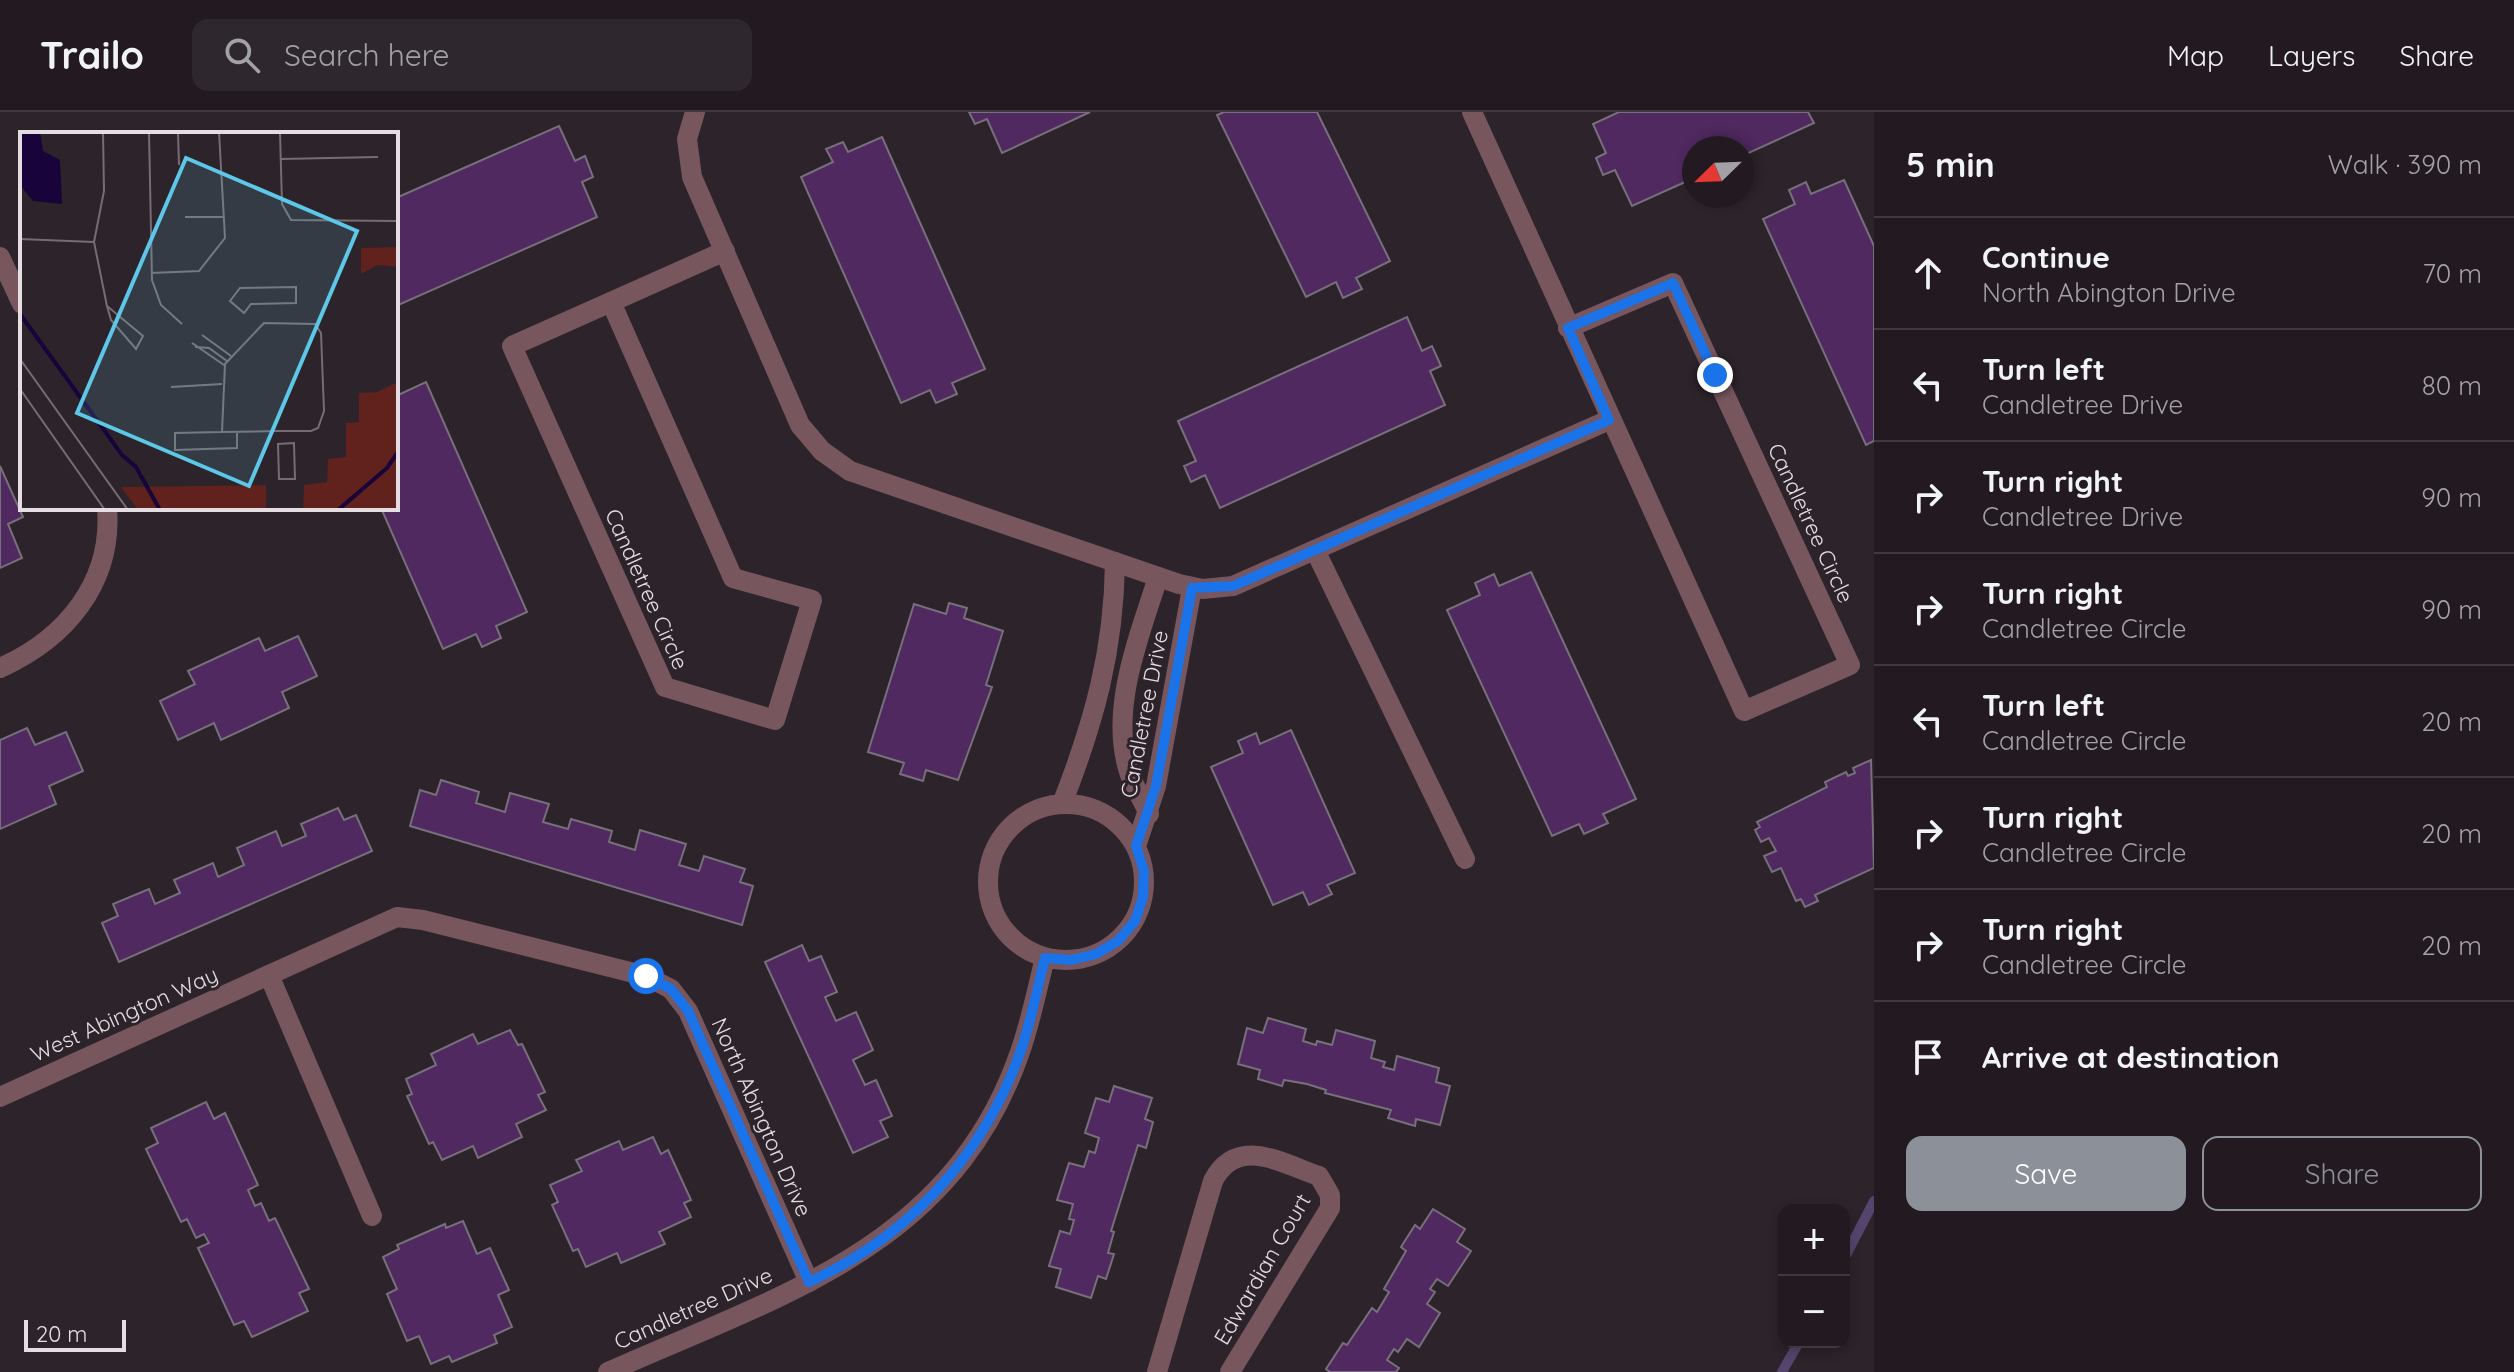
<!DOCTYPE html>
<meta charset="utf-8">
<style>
:root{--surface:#221a20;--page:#2e272d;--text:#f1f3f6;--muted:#a2a1a5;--line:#3f383e;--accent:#8c9099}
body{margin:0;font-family:Quicksand,sans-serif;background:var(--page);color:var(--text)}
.controls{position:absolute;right:24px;bottom:24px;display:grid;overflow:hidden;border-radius:16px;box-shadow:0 4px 12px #0003}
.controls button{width:72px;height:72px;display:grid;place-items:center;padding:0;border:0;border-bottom:2px solid var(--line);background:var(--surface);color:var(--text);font:40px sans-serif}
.compass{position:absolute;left:1682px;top:24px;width:72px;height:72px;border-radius:50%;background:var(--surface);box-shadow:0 4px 12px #0003;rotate:247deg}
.scale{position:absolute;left:24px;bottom:20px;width:102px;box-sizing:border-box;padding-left:8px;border:4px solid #e4dde2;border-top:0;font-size:22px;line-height:28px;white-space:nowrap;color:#e4dde2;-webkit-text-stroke:6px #2d232a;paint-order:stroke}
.stop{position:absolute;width:24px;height:24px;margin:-18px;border:6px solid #1a73e8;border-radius:50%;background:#fff}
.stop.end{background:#1a73e8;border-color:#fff;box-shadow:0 2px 8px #0008}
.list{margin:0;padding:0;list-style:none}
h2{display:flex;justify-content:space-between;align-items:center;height:104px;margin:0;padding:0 32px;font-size:34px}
h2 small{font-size:26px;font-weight:400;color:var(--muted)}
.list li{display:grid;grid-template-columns:52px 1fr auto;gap:24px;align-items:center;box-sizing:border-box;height:112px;padding:0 32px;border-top:2px solid var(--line)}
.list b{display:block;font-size:30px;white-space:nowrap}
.list p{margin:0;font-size:26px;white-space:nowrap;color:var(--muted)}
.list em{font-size:26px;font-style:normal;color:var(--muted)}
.actions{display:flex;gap:16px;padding:24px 32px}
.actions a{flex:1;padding:18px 0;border:2px solid var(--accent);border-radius:16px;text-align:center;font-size:28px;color:var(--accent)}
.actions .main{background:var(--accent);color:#fff}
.icon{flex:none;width:44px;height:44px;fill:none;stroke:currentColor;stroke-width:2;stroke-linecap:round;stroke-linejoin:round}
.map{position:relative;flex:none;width:1874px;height:1260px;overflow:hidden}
header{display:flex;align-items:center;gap:48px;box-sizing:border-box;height:112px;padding:0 40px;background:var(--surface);border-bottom:2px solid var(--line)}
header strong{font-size:38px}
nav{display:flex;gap:44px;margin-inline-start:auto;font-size:28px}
.search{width:560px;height:72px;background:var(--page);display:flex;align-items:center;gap:20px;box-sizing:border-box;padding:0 28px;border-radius:16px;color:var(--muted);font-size:30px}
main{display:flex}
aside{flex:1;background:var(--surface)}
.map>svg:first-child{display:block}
</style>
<header>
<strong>Trailo</strong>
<div class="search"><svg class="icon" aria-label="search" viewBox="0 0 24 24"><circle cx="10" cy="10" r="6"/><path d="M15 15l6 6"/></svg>Search here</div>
<nav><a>Map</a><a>Layers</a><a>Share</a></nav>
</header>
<main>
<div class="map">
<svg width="1874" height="1260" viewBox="0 0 1874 1260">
<rect width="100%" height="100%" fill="#2d232a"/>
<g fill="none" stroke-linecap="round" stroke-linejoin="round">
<g stroke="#55446d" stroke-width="10">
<polyline points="1844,1147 1874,1089"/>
<polyline points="1782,1260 1799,1230"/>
</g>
</g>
<g fill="#4f295f" stroke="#776f7b" stroke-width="2">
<polygon points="969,0 1090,0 1002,41 987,7 975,12"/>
<polygon points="1224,0 1317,0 1390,149 1356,166 1362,177 1343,186 1336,170 1306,185 1217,3"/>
<polygon points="1619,0 1808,0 1814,11 1742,44 1742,36 1694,36 1694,66 1632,94 1615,58 1603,63 1596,46 1606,41 1593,12"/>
<polygon points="559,14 575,49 585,44 593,65 582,70 597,105 396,194 396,86"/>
<polygon points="882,25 985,257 952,271 957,282 936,291 930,278 901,291 801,65 833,50 826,37 843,30 848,40"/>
<polygon points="1844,68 1874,134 1874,329 1866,333 1763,107 1795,92 1789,78 1806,70 1811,82"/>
<polygon points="1407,205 1422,239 1432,234 1441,254 1430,259 1445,293 1220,396 1205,363 1191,370 1184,354 1196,349 1178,309"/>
<polygon points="426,270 527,500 496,514 501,526 482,535 476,522 443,537 381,396 396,396 396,284"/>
<polygon points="0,354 23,405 8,412 22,446 0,456"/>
<polygon points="1531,460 1636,687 1603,702 1608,711 1584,722 1579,712 1552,724 1447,498 1480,483 1475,471 1494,462 1499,474"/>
<polygon points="949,491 967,496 964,506 1003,519 986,573 992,575 958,668 926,658 923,669 900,662 904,651 868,640 914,492 946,502"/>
<polygon points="298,524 317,564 282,580 289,596 221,628 214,611 178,628 160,589 195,572 188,559 259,526 265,539"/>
<polygon points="27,616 35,633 66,620 83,659 49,674 56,692 0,717 0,628"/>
<polygon points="1291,618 1355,761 1327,773 1332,782 1309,793 1303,780 1273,793 1211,655 1243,641 1238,629 1256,621 1260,632"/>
<polygon points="1871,648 1874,756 1815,783 1818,789 1805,795 1801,787 1796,789 1781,756 1772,760 1764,744 1776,739 1769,726 1761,730 1755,718 1760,715 1757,710 1827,675 1825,670 1846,660 1848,664 1855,661 1853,656"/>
<polygon points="441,668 479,680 476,691 505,700 510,681 549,692 543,710 568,717 571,707 612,719 609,730 635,738 640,718 686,732 679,753 699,759 704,744 745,757 740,770 753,774 742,813 410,714 420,678 436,683"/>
<polygon points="338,696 344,708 356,703 372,739 119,850 102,811 118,804 113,792 149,777 155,792 180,781 174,768 213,751 218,765 244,753 237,736 276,719 282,734 306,724 301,712"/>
<polygon points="802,833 809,849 821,844 837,880 825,885 836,909 856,900 873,938 853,948 865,973 876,968 892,1004 880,1009 888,1025 853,1041 765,850"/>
<polygon points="1268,906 1306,917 1303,929 1316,933 1317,929 1332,933 1336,918 1375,929 1371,946 1385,950 1383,955 1394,958 1397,944 1439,956 1436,970 1450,974 1440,1013 1416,1007 1415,1014 1388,1006 1391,998 1325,981 1326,978 1307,972 1284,968 1282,974 1258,967 1260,958 1238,952 1247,916 1263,921"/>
<polygon points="510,918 518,933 522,932 545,980 538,983 546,998 516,1012 522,1025 478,1046 473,1034 442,1048 433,1030 429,1032 407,984 412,982 406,967 436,953 431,942 473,922 478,932"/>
<polygon points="1114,974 1152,986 1145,1007 1153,1010 1146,1036 1138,1033 1111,1119 1114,1120 1108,1141 1114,1142 1106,1167 1098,1164 1091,1186 1056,1175 1061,1157 1049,1154 1060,1119 1070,1122 1074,1108 1069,1107 1073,1092 1057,1088 1069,1051 1084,1055 1089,1039 1095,1041 1099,1026 1085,1021 1096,986 1109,990"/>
<polygon points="206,990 214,1007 225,1001 258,1073 248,1078 255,1094 261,1091 269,1109 275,1106 309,1177 299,1181 308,1199 252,1225 244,1209 234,1213 198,1136 209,1131 204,1122 196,1126 187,1107 181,1110 146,1037 158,1031 151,1016"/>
<polygon points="653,1025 661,1042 668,1038 691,1088 684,1091 691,1105 659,1120 665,1132 621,1151 617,1141 586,1155 578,1137 573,1139 552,1093 558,1090 550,1073 582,1059 576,1048 619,1029 623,1038"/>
<polygon points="1433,1097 1465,1117 1457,1130 1471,1139 1448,1174 1437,1167 1430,1177 1435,1180 1427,1192 1440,1201 1419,1235 1407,1227 1398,1240 1394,1237 1387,1248 1399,1256 1396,1260 1330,1260 1326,1257 1343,1231 1347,1233 1372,1196 1377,1200 1389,1180 1384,1177 1406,1139 1401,1135 1415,1113 1420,1117"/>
<polygon points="463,1109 477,1142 490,1136 509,1178 498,1183 512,1215 494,1223 497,1231 452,1250 449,1244 431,1252 419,1224 407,1229 387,1182 397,1177 383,1145 399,1137 397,1133 445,1112 446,1116"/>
</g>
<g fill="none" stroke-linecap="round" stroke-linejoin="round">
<g stroke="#77565e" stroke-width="20">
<polyline points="695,0 687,27 692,65 800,313 822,339 850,359 1179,472 1203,477 1233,474 1609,308"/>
<polyline points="1472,0 1744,599 1850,553 1673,171 1568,216"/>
<polyline points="0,145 22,192"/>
<polygon points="611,190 733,466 812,488 775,608 665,575 512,234"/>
<polyline points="611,190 725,139"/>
<polyline points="1315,438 1465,747"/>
<path d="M0 556C65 527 113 471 107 396"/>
<path d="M1062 692C1094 610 1114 539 1115 450"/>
<circle cx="1066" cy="770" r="78"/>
<path d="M1149 702C1143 689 1135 676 1130 663 1108 599 1139 526 1158 465"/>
<polyline points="1136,734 1156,674 1192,476"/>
<polyline points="269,863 372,1104"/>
<polyline points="0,985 397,805 423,808 646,864 671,877 688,899 809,1170"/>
<path d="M608 1260C780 1183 952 1136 1020 940 1031 909 1037 877 1045 846"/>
<path d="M1157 1260 1213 1069C1237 1023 1281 1051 1319 1064L1330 1083V1096L1230 1260"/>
</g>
</g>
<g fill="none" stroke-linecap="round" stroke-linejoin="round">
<path stroke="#1a73e8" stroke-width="10" d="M646 864 671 877 688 899 809 1170C908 1125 983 1044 1020 941 1031 910 1037 877 1045 846L1071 848 1096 842 1118 829 1135 809 1143 785 1144 759 1136 734 1156 674 1192 476 1233 474 1609 308 1568 216 1673 171 1715 263"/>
</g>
<g text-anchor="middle" stroke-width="6" stroke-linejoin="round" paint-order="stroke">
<g font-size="22" fill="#e4dde2" stroke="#2d232a">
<text transform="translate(1811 411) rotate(65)" y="8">Candletree Circle</text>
<text transform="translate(647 477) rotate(66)" y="8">Candletree Circle</text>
<text transform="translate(1144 602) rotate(-79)" y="8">Candletree Drive</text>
<text transform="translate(124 902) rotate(-24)" y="8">West Abington Way</text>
<text transform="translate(762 1005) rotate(66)" y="8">North Abington Drive</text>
<text transform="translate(1262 1157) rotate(-60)" y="8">Edwardian Court</text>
<text transform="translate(693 1196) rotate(-24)" y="8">Candletree Drive</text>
</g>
</g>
<g transform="translate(20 20)">
<rect width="378" height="378" fill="#2d232a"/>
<path d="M378 115V135L357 133 341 142V116ZM378 250V378H283L284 353 307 350 308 327 326 325V291L339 290V261L357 260ZM246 353V378H118L101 355Z" fill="#61211d"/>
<path d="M20 0 23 19 40 28 42 72 13 69 0 53V0Z" fill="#18033b"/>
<path fill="none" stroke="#18033b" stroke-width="4" d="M0 182 102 323 116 335 140 378M318 378 367 336 378 320"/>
<path fill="none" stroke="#766d74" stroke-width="2" d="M83 0 84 59 74 110 87 174M129 0 132 148 141 173 162 192M158 0 159 33M260 0 262 72 271 88 377 89M261 27 358 25M165 85H204M0 107 74 110M131 141 179 139 205 106 199 0M276 155V171L231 172 224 181 210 169 220 156ZM87 174 123 204 116 217 91 188ZM182 203 211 224M172 211 204 233M175 215 189 216 207 229M0 227 108 378M151 255 202 252M0 257 85 378M202 300 205 232 244 191 295 192 301 201 304 279 298 296 291 299H258L202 300 155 301V318L217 316V300M274 311 275 347H259L258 312Z"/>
<path fill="#5cc7e7" fill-opacity="0.15" stroke="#5cc7e7" stroke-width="4" d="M166 26 337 99 229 354 57 281Z"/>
<rect width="378" height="378" fill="none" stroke="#e4dde2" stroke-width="4"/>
</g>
</svg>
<div class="controls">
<button>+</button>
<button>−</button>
</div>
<svg class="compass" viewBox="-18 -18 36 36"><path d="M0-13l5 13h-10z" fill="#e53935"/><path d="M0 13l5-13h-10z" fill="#a2a1a5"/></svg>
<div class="scale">20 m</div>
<div class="stop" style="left:646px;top:864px"></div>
<div class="stop end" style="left:1715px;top:263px"></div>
</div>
<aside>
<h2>5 min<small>Walk · 390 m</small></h2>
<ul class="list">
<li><svg class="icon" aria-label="ahead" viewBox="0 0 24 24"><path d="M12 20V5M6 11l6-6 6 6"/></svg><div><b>Continue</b><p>North Abington Drive</p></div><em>70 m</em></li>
<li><svg class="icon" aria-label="left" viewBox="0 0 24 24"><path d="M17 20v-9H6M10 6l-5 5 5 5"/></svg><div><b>Turn left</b><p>Candletree Drive</p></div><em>80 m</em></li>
<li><svg class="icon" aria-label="right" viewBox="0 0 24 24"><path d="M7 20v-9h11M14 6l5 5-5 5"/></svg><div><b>Turn right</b><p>Candletree Drive</p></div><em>90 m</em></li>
<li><svg class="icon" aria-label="right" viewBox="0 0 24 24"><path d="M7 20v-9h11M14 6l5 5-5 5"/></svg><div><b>Turn right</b><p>Candletree Circle</p></div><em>90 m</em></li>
<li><svg class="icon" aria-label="left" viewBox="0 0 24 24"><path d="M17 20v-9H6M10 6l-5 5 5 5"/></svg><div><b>Turn left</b><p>Candletree Circle</p></div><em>20 m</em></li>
<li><svg class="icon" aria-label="right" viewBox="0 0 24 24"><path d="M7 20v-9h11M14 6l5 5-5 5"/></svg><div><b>Turn right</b><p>Candletree Circle</p></div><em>20 m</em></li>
<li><svg class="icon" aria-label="right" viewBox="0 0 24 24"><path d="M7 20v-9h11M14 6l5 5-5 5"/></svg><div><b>Turn right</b><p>Candletree Circle</p></div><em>20 m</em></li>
<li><svg class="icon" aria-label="arrive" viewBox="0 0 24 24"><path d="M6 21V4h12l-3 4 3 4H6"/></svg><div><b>Arrive at destination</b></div></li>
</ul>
<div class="actions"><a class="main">Save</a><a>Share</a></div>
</aside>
</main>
